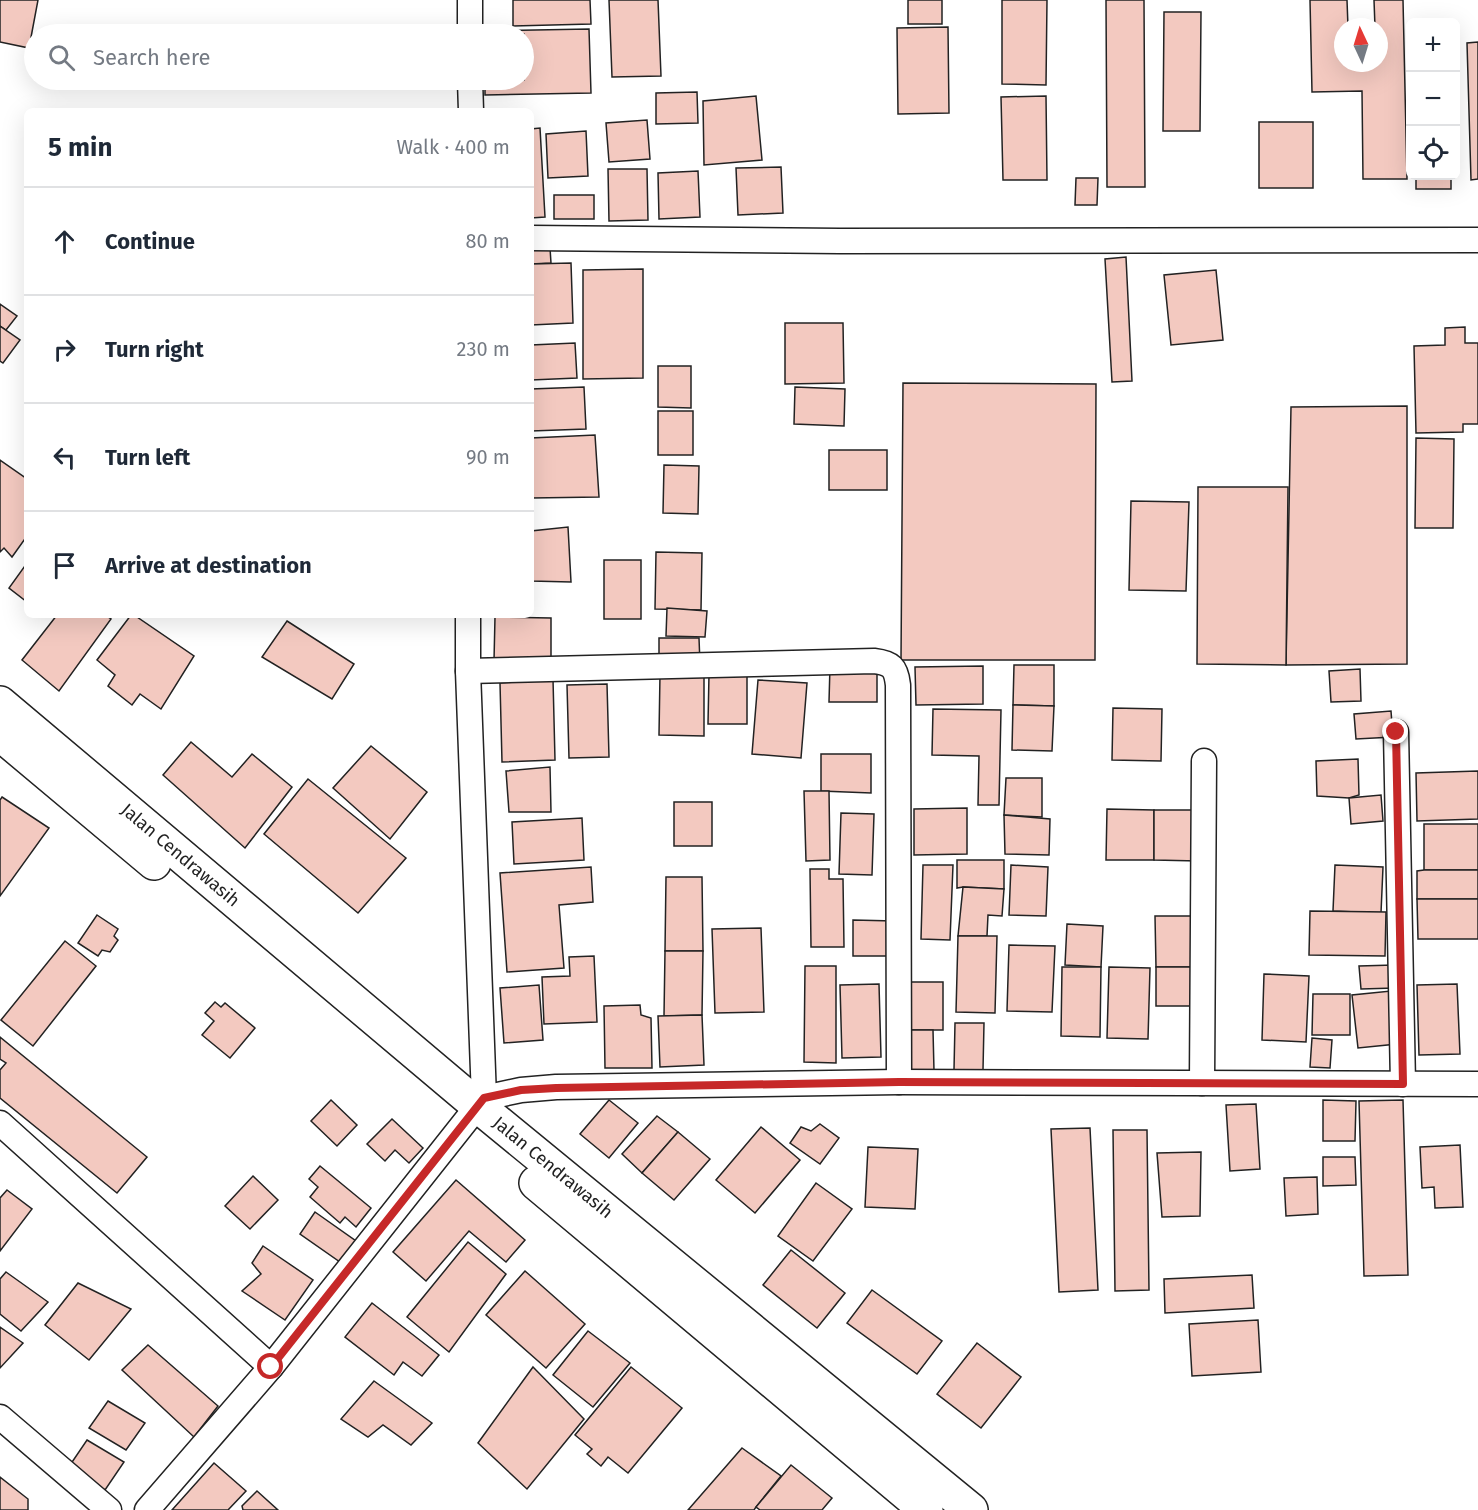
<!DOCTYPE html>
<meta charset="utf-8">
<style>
:root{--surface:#fff;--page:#f2f2f3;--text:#1f2937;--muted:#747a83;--line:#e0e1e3}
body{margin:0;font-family:"Fira Sans",sans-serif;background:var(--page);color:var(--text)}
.controls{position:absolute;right:18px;top:18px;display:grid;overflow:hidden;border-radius:9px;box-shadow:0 6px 24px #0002}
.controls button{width:54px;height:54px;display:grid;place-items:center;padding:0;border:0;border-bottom:2px solid var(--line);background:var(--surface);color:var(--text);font:30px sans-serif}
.compass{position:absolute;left:1334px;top:18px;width:54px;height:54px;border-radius:50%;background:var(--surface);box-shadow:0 6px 24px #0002;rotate:356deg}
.stop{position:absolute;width:18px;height:18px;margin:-14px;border:4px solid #c62828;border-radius:50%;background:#fff}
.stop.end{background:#c62828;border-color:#fff;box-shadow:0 2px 6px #0008}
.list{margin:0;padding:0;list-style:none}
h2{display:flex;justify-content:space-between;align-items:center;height:78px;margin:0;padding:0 24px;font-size:26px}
h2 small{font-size:20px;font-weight:400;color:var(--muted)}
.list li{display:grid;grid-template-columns:39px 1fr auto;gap:18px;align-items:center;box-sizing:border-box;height:108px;padding:0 24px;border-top:2px solid var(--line)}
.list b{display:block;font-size:22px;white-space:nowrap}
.list em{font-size:20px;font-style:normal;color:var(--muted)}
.icon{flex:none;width:33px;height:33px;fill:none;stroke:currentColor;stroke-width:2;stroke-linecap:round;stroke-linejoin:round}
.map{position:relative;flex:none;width:1478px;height:1510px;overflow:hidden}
.search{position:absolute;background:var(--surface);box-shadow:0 6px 24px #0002;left:24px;top:24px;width:510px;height:66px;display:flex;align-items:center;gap:15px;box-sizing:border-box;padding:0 21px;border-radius:33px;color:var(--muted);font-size:22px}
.panel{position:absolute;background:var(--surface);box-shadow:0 6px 24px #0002;left:24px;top:108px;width:510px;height:510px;border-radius:9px}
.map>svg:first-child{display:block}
</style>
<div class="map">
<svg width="1478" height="1510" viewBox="0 0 1478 1510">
<rect width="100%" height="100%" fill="#fff"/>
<g fill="#f3c9c0" stroke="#222" stroke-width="1.5">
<polygon points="0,0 38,0 29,48 0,42"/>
<polygon points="513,0 590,0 591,24 513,26"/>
<polygon points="609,0 658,0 661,76 612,77"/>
<rect x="908" y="0" width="34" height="24"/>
<polygon points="1002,0 1047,0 1046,85 1002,84"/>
<polygon points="1106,0 1144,0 1145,187 1107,187"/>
<polygon points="1310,0 1347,0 1348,27 1343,27 1343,63 1379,63 1379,27 1375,27 1374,0 1403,0 1407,179 1363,179 1362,91 1312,92"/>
<polygon points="1164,12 1201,12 1200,131 1163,131"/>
<polygon points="948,27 949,113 898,114 897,28"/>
<polygon points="589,29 591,93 485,95 485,80 524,80 524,34 484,34 484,31"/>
<polygon points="1478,42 1478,179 1471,180 1467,43"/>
<polygon points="697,92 698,123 656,124 656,93"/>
<polygon points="756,96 762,160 704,165 703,101"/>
<polygon points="1046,96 1047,180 1003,180 1001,97"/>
<polygon points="647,120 650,159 609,162 606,123"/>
<rect x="1259" y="122" width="54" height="66"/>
<polygon points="540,128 545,217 531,218 531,129"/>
<polygon points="586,131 588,176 548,178 546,134"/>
<polygon points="781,167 783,213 738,215 736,168"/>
<polygon points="608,169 647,169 648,220 609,221"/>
<polygon points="698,171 700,217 659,219 658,173"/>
<rect x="1416" y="176" width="35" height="13"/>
<polygon points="1076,178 1098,178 1097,205 1075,205"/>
<rect x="554" y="195" width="40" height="24"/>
<polygon points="550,248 551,263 531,264 531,249"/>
<polygon points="1126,257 1132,381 1112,382 1105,259"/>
<polygon points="571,263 573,323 531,325 531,264"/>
<polygon points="643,269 643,378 583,379 583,270"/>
<polygon points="1216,270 1223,340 1171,345 1164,275"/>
<polygon points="0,304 17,316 6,330 0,326"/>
<polygon points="785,323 843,323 844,383 785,384"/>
<polygon points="0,326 20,340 3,363 0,361"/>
<polygon points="1465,327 1465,343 1478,343 1478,424 1463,424 1463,432 1416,433 1414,346 1445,345 1445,328"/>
<polygon points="575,343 577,378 531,380 531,345"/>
<polygon points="658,366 691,366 691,408 658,407"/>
<polygon points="903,383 1096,384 1095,660 901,660"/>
<polygon points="584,387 586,429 531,431 531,389"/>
<polygon points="795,387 845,389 844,426 794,424"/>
<polygon points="1407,406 1407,664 1286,665 1291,407"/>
<rect x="658" y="411" width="35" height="44"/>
<polygon points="595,435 599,497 531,498 531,438"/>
<polygon points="1416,438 1454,439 1453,528 1415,528"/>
<rect x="829" y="450" width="58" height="40"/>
<polygon points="0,460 27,479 27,536 12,557 4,548 0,552"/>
<polygon points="664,465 699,466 698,514 663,513"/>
<polygon points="1198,487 1288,487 1286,665 1197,664"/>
<polygon points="1131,501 1189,502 1186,591 1129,590"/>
<polygon points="568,527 571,582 531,581 531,531"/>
<polygon points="656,552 702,553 701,610 655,609"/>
<rect x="604" y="560" width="37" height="59"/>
<polygon points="27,563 27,602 9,588"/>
<polygon points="667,608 707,611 705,637 666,636"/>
<polygon points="57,615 105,615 111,619 59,691 22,660"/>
<polygon points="131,615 134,615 194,656 161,709 140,694 132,705 108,686 115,675 97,660"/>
<polygon points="495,617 551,618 551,658 494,661"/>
<polygon points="287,621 354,664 332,699 262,657"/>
<polygon points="659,638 699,638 700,664 659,666"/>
<polygon points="1014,665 1054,665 1054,706 1013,705"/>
<polygon points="830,666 877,667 877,702 829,702"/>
<polygon points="983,666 983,704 916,705 915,667"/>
<polygon points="1360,669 1361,701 1331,702 1329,671"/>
<polygon points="660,674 704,674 704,736 659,735"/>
<polygon points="709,674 747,675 747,724 708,724"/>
<polygon points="553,679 555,760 502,762 500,683"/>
<polygon points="758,680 807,683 801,758 752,754"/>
<polygon points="607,684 609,757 569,758 567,685"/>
<polygon points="1013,705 1054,706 1052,751 1012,750"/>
<polygon points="1113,708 1162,709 1161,761 1112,760"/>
<polygon points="933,709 1001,710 999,805 978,805 979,756 932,755"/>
<polygon points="1391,711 1393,737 1356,739 1354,714"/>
<polygon points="191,742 232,777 252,754 292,787 245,848 163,775"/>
<polygon points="371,746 427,792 390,839 333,788"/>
<polygon points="821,754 871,754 871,793 821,791"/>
<polygon points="1358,759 1359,795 1349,798 1317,796 1316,761"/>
<polygon points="550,767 551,812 509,812 506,771"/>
<polygon points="1478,771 1478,819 1417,821 1416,773"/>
<polygon points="1006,778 1042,778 1042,817 1004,815"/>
<polygon points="308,779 406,858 358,913 264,834"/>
<polygon points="804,791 829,791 830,860 806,861"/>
<polygon points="1381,795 1383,821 1351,824 1349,798"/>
<polygon points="2,797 49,828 0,896 0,800"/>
<rect x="674" y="802" width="38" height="44"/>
<polygon points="967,808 967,854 914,855 914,809"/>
<polygon points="1107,809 1154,810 1154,860 1106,860"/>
<polygon points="1154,810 1199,810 1198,861 1154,860"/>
<polygon points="841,813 874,814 872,875 839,874"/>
<polygon points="1004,815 1050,819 1049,855 1005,854"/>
<polygon points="582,818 584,860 514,864 512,822"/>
<rect x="1424" y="824" width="54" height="46"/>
<polygon points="957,860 1004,860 1004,889 963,887 957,888"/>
<polygon points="923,865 953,865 950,940 921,939"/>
<polygon points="1011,865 1048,867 1046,916 1009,915"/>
<polygon points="1335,865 1383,867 1381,913 1333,911"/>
<polygon points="591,867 593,902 559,905 564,968 507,972 500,873"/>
<polygon points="810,869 829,869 829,879 843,879 844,947 811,947"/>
<polygon points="1424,870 1478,870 1478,899 1417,899 1417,871"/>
<polygon points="666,877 702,877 703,951 665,951"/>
<polygon points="963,887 1004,889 1002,916 988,915 987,936 958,936"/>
<polygon points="1417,899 1478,899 1478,939 1418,939"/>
<polygon points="1310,911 1386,912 1385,956 1309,955"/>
<polygon points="97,915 118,929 114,936 118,940 110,952 102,950 98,956 78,943"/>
<polygon points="1155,916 1196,916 1197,967 1156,967"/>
<polygon points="853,920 894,921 894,956 853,956"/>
<polygon points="1067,924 1103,926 1101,967 1065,965"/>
<polygon points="761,928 764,1012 715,1013 712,929"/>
<polygon points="958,936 997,936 995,1013 956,1012"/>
<polygon points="65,941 96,966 33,1046 1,1020"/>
<polygon points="1009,945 1055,946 1052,1012 1007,1011"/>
<polygon points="665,951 703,951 702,1015 664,1016"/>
<polygon points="594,956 597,1022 544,1024 542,977 570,976 569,957"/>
<polygon points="1394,965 1395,988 1361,989 1359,966"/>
<polygon points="805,966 836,966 836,1063 804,1062"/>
<polygon points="1062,967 1101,967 1100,1037 1061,1036"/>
<polygon points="1109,967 1150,968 1148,1039 1107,1038"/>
<rect x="1156" y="967" width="41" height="39"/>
<polygon points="1264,974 1309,976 1306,1042 1262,1040"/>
<rect x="910" y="982" width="33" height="48"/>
<polygon points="879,984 881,1057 842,1058 840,985"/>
<polygon points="1457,984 1460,1054 1419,1055 1417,985"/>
<polygon points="539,985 543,1040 504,1043 500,988"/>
<polygon points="1391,991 1397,1044 1358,1048 1352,995"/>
<polygon points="1313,994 1350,994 1350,1035 1312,1035"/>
<polygon points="215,1002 221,1007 225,1003 255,1028 230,1058 202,1035 214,1021 205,1013"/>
<polygon points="640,1005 641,1015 651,1018 652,1068 605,1068 604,1006"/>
<polygon points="702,1015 704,1065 660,1067 658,1016"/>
<polygon points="955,1023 984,1023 983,1070 954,1070"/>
<polygon points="910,1030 933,1030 934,1071 911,1071"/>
<polygon points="0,1037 147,1157 117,1193 0,1098 0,1070 6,1063 0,1059"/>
<polygon points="1312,1038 1332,1040 1330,1068 1310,1067"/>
<polygon points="331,1100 357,1125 337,1146 311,1121"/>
<polygon points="609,1100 638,1123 609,1158 580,1134"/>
<polygon points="1323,1100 1356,1101 1355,1141 1323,1141"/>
<polygon points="1403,1100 1408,1275 1364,1276 1359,1101"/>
<polygon points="1256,1104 1260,1169 1230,1171 1226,1105"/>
<polygon points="657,1116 678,1132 642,1173 622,1154"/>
<polygon points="392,1119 423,1148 409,1163 395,1150 385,1161 367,1144"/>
<polygon points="820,1124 839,1138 820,1164 790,1143 801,1127 811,1131"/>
<polygon points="761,1127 800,1160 755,1213 716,1180"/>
<polygon points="1090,1128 1098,1290 1059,1292 1051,1129"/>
<polygon points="1113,1130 1147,1130 1149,1290 1115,1291"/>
<polygon points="678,1132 710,1159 674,1200 642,1173"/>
<polygon points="1460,1145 1463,1207 1435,1208 1434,1187 1422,1188 1420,1147"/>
<polygon points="868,1147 918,1149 915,1209 865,1207"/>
<polygon points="1201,1152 1200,1216 1162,1217 1157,1153"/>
<polygon points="1323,1157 1355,1157 1356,1185 1323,1186"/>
<polygon points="320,1166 371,1208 356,1227 345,1217 340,1223 310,1197 318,1187 309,1179"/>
<polygon points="253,1176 278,1200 250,1229 225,1206"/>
<polygon points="1317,1177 1318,1214 1286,1216 1284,1178"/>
<polygon points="456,1180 525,1240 506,1262 469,1231 426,1281 393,1252"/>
<polygon points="816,1183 852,1209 813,1261 778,1236"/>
<polygon points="7,1190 32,1209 0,1251 0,1198"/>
<polygon points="315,1212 356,1241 340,1262 300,1234"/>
<polygon points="468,1242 506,1274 449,1352 407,1317"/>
<polygon points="263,1246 313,1280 285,1320 242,1291 261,1274 252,1263"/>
<polygon points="791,1250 845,1293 817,1328 763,1285"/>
<polygon points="525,1271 585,1324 546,1368 486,1315"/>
<polygon points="6,1272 48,1302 21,1331 0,1314 0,1279"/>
<polygon points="1252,1275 1254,1308 1165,1313 1164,1279"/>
<polygon points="78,1283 131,1309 89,1360 45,1325"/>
<polygon points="872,1290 942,1341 917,1374 847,1323"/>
<polygon points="372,1303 439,1355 422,1376 403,1362 394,1375 345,1337"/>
<polygon points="1258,1320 1261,1372 1192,1376 1189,1324"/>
<polygon points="0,1327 23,1343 0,1368"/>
<polygon points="588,1331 630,1363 593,1407 553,1375"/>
<polygon points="977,1343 1021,1377 981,1428 937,1394"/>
<polygon points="148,1345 218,1406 194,1437 122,1370"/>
<polygon points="533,1367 584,1419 527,1489 478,1443"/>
<polygon points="631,1367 682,1408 628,1473 608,1457 601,1466 587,1454 592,1449 575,1435"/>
<polygon points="374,1381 432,1423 411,1445 383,1425 368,1437 341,1419"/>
<polygon points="108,1401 145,1423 126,1450 89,1428"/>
<polygon points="87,1440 124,1462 105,1490 68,1468"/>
<polygon points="742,1448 781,1476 756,1507 754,1510 688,1510"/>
<polygon points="214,1463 246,1491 228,1510 172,1510"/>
<polygon points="791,1465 832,1498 822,1510 760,1510 756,1507"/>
<polygon points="0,1477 28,1499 28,1510 0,1510"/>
<polygon points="257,1491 278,1510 243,1510 242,1506"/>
</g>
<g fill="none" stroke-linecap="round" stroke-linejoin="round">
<g stroke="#222" stroke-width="27">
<g id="street">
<polyline points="470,0 470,34"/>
<polyline points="470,80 471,111"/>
<polyline points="531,238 840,241 1478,240"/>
<polyline points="468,615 468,671 484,1098"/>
<path d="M468 671 874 661C891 663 896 667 898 685L899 1082"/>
<polyline points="1396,732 1403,1084"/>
<polyline points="1202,1083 1204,761"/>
<polyline points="0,1123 271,1367"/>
<polyline points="0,1417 109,1510"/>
<polyline points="147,1510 271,1367 484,1098 521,1090 556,1087 899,1082 1478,1084"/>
</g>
</g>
<g stroke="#222" stroke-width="36">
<g id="secondary">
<path id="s1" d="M0 703 478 1106 971 1510"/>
<polyline points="0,734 154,863"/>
<polyline points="536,1183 926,1510"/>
</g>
</g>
<use href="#street" stroke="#fff" stroke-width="24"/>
<use href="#secondary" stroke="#fff" stroke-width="33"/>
</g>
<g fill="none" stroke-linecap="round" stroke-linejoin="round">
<polyline stroke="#c62828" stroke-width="8" points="271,1367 484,1098 521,1090 556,1088 899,1082 1403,1084 1396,732"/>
</g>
<g text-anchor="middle" stroke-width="4.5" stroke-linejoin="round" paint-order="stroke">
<g font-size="18" fill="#222" stroke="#fff">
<text dy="6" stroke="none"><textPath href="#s1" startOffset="236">Jalan Cendrawasih</textPath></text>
<text dy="6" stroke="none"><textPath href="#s1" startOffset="722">Jalan Cendrawasih</textPath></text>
</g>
</g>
</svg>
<div class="controls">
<button>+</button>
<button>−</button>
<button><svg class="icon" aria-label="locate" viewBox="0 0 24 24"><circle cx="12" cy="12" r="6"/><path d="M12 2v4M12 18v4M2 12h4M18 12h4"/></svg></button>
</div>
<svg class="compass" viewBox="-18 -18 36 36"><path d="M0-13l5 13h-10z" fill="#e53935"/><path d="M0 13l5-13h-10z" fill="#747a83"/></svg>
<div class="stop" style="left:271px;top:1367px"></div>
<div class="stop end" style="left:1396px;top:732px"></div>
<div class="search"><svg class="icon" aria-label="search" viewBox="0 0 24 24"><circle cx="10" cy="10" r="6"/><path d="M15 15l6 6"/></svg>Search here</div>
<section class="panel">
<h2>5 min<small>Walk · 400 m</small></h2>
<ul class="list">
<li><svg class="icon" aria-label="ahead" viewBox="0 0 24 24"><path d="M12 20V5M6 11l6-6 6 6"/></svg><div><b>Continue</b></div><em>80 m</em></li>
<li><svg class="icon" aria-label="right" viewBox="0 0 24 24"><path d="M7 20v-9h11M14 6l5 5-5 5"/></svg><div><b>Turn right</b></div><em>230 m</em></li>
<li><svg class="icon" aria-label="left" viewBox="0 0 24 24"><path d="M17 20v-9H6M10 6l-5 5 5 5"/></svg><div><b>Turn left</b></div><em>90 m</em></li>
<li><svg class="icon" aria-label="arrive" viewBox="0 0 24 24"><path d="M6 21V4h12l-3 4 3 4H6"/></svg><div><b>Arrive at destination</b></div></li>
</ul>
</section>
</div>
